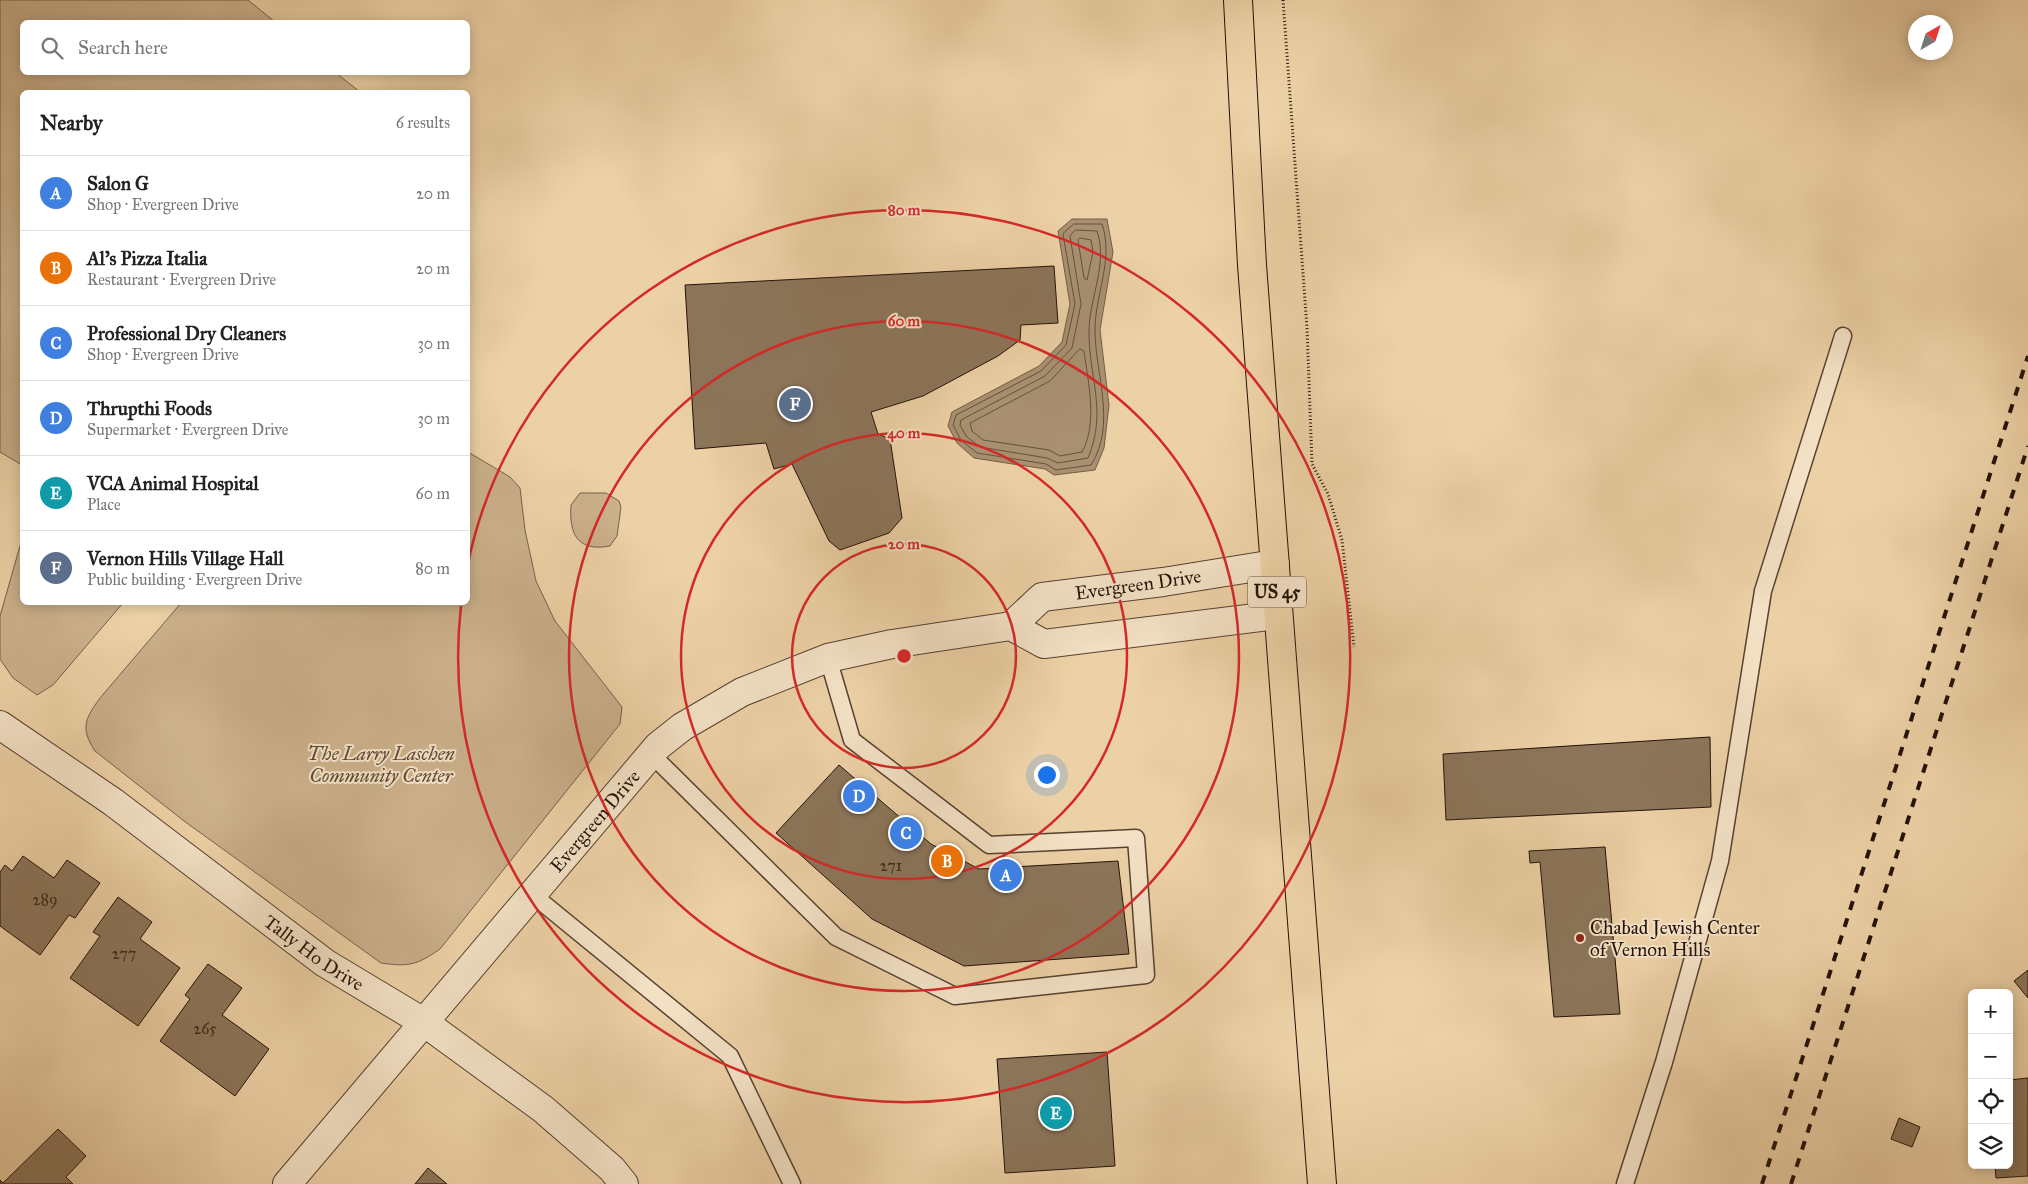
<!DOCTYPE html>
<meta charset="utf-8">
<style>
:root{--surface:#fff;--page:#f2f2f2;--text:#222;--muted:#767676;--line:#e0e0e0;--accent:#1a73e8}
body{margin:0;font-family:"IM FELL Great Primer",serif;background:var(--page);color:var(--text)}
.controls{position:absolute;right:15px;bottom:15px;display:grid;overflow:hidden;border-radius:8px;box-shadow:0 2px 12px #0003}
.controls button{width:45px;height:45px;display:grid;place-items:center;padding:0;border:0;border-bottom:1px solid var(--line);background:var(--surface);color:var(--text);font:25px sans-serif}
.compass{position:absolute;left:1908px;top:15px;width:45px;height:45px;border-radius:50%;background:var(--surface);box-shadow:0 2px 12px #0003;rotate:39deg}
.you{position:absolute;left:1046px;top:774px;width:18px;height:18px;margin:-12px;border:4px solid #fff;border-radius:50%;background:#1a73e8;box-shadow:0 0 0 8px #1a73e833}
.badge{display:grid;place-items:center;width:32px;height:32px;border-radius:50%;background:var(--accent);color:#fff;font-size:16px;font-weight:700}
.pin{position:absolute;translate:-50% -50%;border:2px solid #fff;box-shadow:0 1px 5px #0006}
.list{margin:0;padding:0;list-style:none}
h2{display:flex;justify-content:space-between;align-items:center;height:65px;margin:0;padding:0 20px;font-size:21px}
h2 small{font-size:16px;font-weight:400;color:var(--muted)}
.list li{display:grid;grid-template-columns:32px 1fr auto;gap:15px;align-items:center;box-sizing:border-box;height:75px;padding:0 20px;border-top:1px solid var(--line)}
.list b{display:block;font-size:19px;white-space:nowrap}
.list p{margin:0;font-size:16px;white-space:nowrap;color:var(--muted)}
.list em{font-size:16px;font-style:normal;color:var(--muted)}
.icon{flex:none;width:28px;height:28px;fill:none;stroke:currentColor;stroke-width:2;stroke-linecap:round;stroke-linejoin:round}
.map{position:relative;flex:none;width:2028px;height:1184px;overflow:hidden}
.search{position:absolute;background:var(--surface);box-shadow:0 2px 12px #0003;left:20px;top:20px;width:450px;height:55px;display:flex;align-items:center;gap:12px;box-sizing:border-box;padding:0 18px;border-radius:8px;color:var(--muted);font-size:19px}
.panel{position:absolute;background:var(--surface);box-shadow:0 2px 12px #0003;left:20px;top:90px;width:450px;height:515px;border-radius:8px}
.map>svg:first-child{display:block}
</style>
<div class="map">
<svg width="2028" height="1184" viewBox="0 0 2028 1184">
<rect width="100%" height="100%" fill="#edd1a6"/>
<filter id="stains"><feTurbulence type="fractalNoise" baseFrequency=".004" numOctaves="4"/><feColorMatrix values="0 0 0 0 .2 0 0 0 0 .09 0 0 0 0 .02 0 0 0 .5 -.17"/></filter>
<radialGradient id="worn" r=".72"><stop offset=".6" stop-color="#630" stop-opacity="0"/><stop offset="1" stop-color="#630" stop-opacity=".3"/></radialGradient>
<g fill="#cbb08b" stroke="#77604a">
<polygon points="0,0 248,0 275,22 22,22 22,72 336,73 360,92 22,92 22,465 0,452"/>
<path d="M468 452 510 477 520 488 525 530 536 581 555 621 622 707 620 724 440 949C417 965 409 967 381 963L184 821 95 751C80 728 85 719 100 698L181 603 468 602Z"/>
<path d="M580 493H606L619 501 621 507 617 536 610 546C577 552 569 534 571 505Z"/>
<polygon points="22,539 22,602 123,603 53,685 37,695 13,678 0,659 0,616"/>
</g>
<polygon fill="#a89070" stroke="#735d46" points="1072,219 1107,219 1113,252 1100,330 1109,405 1104,448 1095,470 1054,475 1045,469 974,458 957,443 948,426 952,412 1039,366 1062,342 1070,304 1058,231"/>
<g fill="none" stroke-linecap="round" stroke-linejoin="round">
<g stroke="#66503c" stroke-width="1">
<path d="M1074 224H1102C1114 260 1095 294 1095 330 1095 374 1117 424 1091 465L1056 470 1046 464 977 453 961 440 953 425 956 415 1041 371 1066 345 1075 304 1063 234Z"/>
<path d="M1076 230 1097 231C1108 263 1090 297 1089 329 1088 376 1108 411 1088 458L1058 463 1047 458 980 447 966 436 960 425 961 420 1045 376 1072 348 1081 304 1070 236Z"/>
<polygon points="1080,238 1091,240 1093,252 1087,280 1084,278 1078,240"/>
<path d="M1080 349 1084 351C1088 382 1098 423 1082 452L1060 456 1049 450 983 440 972 431 970 423 1050 381Z"/>
</g>
</g>
<g fill="#8c755a" stroke="#231108">
<polygon points="1054,266 1058,323 1021,325 1020,340 998,356 923,396 871,412 878,434 890,439 902,518 889,533 840,550 829,541 792,464 774,469 766,443 695,449 685,285"/>
<polygon points="1710,737 1711,807 1446,820 1443,754"/>
<polygon points="839,765 931,844 979,869 1118,861 1129,954 964,966 872,919 776,833"/>
<polygon points="1605,847 1620,1014 1554,1017 1540,862 1530,863 1529,851"/>
<polygon points="23,856 54,878 67,860 100,883 75,918 69,915 40,955 0,926 0,872 5,865 12,871"/>
<polygon points="118,897 152,922 140,939 180,968 138,1026 70,978 100,936 93,932"/>
<polygon points="208,964 242,988 222,1015 269,1049 235,1096 160,1041 190,999 185,995"/>
<polygon points="2028,970 2028,998 2014,981"/>
<polygon points="1107,1052 1115,1166 1005,1173 997,1059"/>
<polygon points="2028,1078 2028,1176 1996,1178 1995,1165 2009,1165 2009,1080"/>
<polygon points="1899,1118 1920,1127 1912,1147 1891,1139"/>
<polygon points="58,1129 86,1156 66,1177 73,1184 0,1184 0,1180 3,1183"/>
<polygon points="428,1168 447,1184 415,1184"/>
</g>
<g fill="none" stroke-linecap="round" stroke-linejoin="round">
<g stroke="#564130" stroke-width="19">
<g id="lane">
<polyline points="651,754 836,937 955,996 1146,975 1136,838 989,845 852,740 828,658"/>
<polyline points="533,895 730,1056 792,1184"/>
<polyline points="1625,1184 1664,1062 1720,861 1763,591 1843,336"/>
</g>
</g>
<g stroke="#564130" stroke-width="30">
<g id="street">
<polyline points="1275,564 1163,582 1042,597 1011,626 1044,644 1278,615"/>
<path id="s1" d="M0 725 113 802 325 963 425 1023 543 1109 612 1169 624 1184"/>
<path id="s2" d="M287 1184 658 746 682 727 742 692 828 658 892 644 1011 626"/>
</g>
</g>
<g stroke="#231108" stroke-width="30">
<polyline id="primary" points="1238,0 1252,265 1322,1184"/>
</g>
<polyline stroke="#231108" stroke-width="3" stroke-dasharray="1 2.5" stroke-linecap="butt" points="1283,0 1307,328 1312,464 1328,494 1342,540 1354,647"/>
<use href="#lane" stroke="#f3e1c5" stroke-width="16"/>
<use href="#street" stroke="#f3e1c5" stroke-width="28"/>
<use href="#primary" stroke="#edd1a6" stroke-width="28"/>
<g stroke="#231108" stroke-width="4" stroke-dasharray="9 9" stroke-linecap="butt">
<polyline points="1762,1184 2028,356"/>
<polyline points="1791,1184 2028,446"/>
</g>
</g>
<g fill="none" stroke="#d62828" stroke-width="2.5">
<circle cx="904" cy="656" r="112"/>
<circle cx="904" cy="656" r="223"/>
<circle cx="904" cy="656" r="335"/>
<path d="M468 563A446 446 0 1 1 461 606"/>
</g>
<circle fill="#8f2418" stroke="#f3e1c5" stroke-width="2" cx="1580" cy="938" r="5"/>
<g text-anchor="middle" stroke-width="4" stroke-linejoin="round" paint-order="stroke">
<g font-size="16" fill="#3d2a1c">
<text x="891" y="871">271</text>
<text x="45" y="905">289</text>
<text x="124" y="959">277</text>
<text x="205" y="1034">265</text>
</g>
<rect fill="#f3e1c5" stroke="#614f41" stroke-width="1" x="1248" y="576.5" width="58" height="31" rx="4"/>
<g font-size="18" font-weight="bold" fill="#231108">
<text x="1277" y="598">US 45</text>
</g>
<g font-size="19" fill="#231108" stroke="#f3e1c5">
<text transform="translate(1138 584) rotate(-8)" y="7">Evergreen Drive</text>
<text dy="7" stroke="none"><textPath href="#s2" startOffset="476">Evergreen Drive</textPath></text>
<text dy="7" stroke="none"><textPath href="#s1" startOffset="388">Tally Ho Drive</textPath></text>
</g>
<g font-size="19" font-style="italic" fill="#5e4936" stroke="#f3e1c5">
<text x="381" y="760">The Larry Laschen<tspan x="381" dy="22">Community Center</tspan></text>
</g>
<g font-size="19" fill="#231108" stroke="#f3e1c5" text-anchor="start">
<text x="1590" y="934">Chabad Jewish Center<tspan x="1590" dy="22">of Vernon Hills</tspan></text>
</g>
</g>
<circle cx="904" cy="656" r="8" fill="#d62828" stroke="#f3e1c5" stroke-width="2.5"/>
<g font-size="15" text-anchor="middle" font-weight="bold" fill="#d62828" stroke="#f3e1c5" stroke-width="4" stroke-linejoin="round" paint-order="stroke">
<text x="904" y="215">80 m</text>
<text x="904" y="326">60 m</text>
<text x="904" y="438">40 m</text>
<text x="904" y="549">20 m</text>
</g>
<rect width="100%" height="100%" filter="url(#stains)"/>
<rect width="100%" height="100%" fill="url(#worn)"/>
</svg>
<div class="controls">
<button>+</button>
<button>−</button>
<button><svg class="icon" aria-label="locate" viewBox="0 0 24 24"><circle cx="12" cy="12" r="6"/><path d="M12 2v4M12 18v4M2 12h4M18 12h4"/></svg></button>
<button><svg class="icon" aria-label="layers" viewBox="0 0 24 24"><path d="M12 4l9 5-9 5-9-5zM3 14l9 5 9-5"/></svg></button>
</div>
<svg class="compass" viewBox="-18 -18 36 36"><path d="M0-13l5 13h-10z" fill="#e53935"/><path d="M0 13l5-13h-10z" fill="#767676"/></svg>
<div class="you"></div>
<div class="pin badge" style="left:1006px;top:875px;background:#3f7fe0">A</div>
<div class="pin badge" style="left:947px;top:861px;background:#e8710a">B</div>
<div class="pin badge" style="left:906px;top:833px;background:#3f7fe0">C</div>
<div class="pin badge" style="left:859px;top:796px;background:#3f7fe0">D</div>
<div class="pin badge" style="left:1056px;top:1113px;background:#0f9aa8">E</div>
<div class="pin badge" style="left:795px;top:404px;background:#5c6f8a">F</div>
<div class="search"><svg class="icon" aria-label="search" viewBox="0 0 24 24"><circle cx="10" cy="10" r="6"/><path d="M15 15l6 6"/></svg>Search here</div>
<section class="panel">
<h2>Nearby<small>6 results</small></h2>
<ul class="list">
<li><span class="badge" style="background:#3f7fe0">A</span><div><b>Salon G</b><p>Shop · Evergreen Drive</p></div><em>20 m</em></li>
<li><span class="badge" style="background:#e8710a">B</span><div><b>Al's Pizza Italia</b><p>Restaurant · Evergreen Drive</p></div><em>20 m</em></li>
<li><span class="badge" style="background:#3f7fe0">C</span><div><b>Professional Dry Cleaners</b><p>Shop · Evergreen Drive</p></div><em>30 m</em></li>
<li><span class="badge" style="background:#3f7fe0">D</span><div><b>Thrupthi Foods</b><p>Supermarket · Evergreen Drive</p></div><em>30 m</em></li>
<li><span class="badge" style="background:#0f9aa8">E</span><div><b>VCA Animal Hospital</b><p>Place</p></div><em>60 m</em></li>
<li><span class="badge" style="background:#5c6f8a">F</span><div><b>Vernon Hills Village Hall</b><p>Public building · Evergreen Drive</p></div><em>80 m</em></li>
</ul>
</section>
</div>
